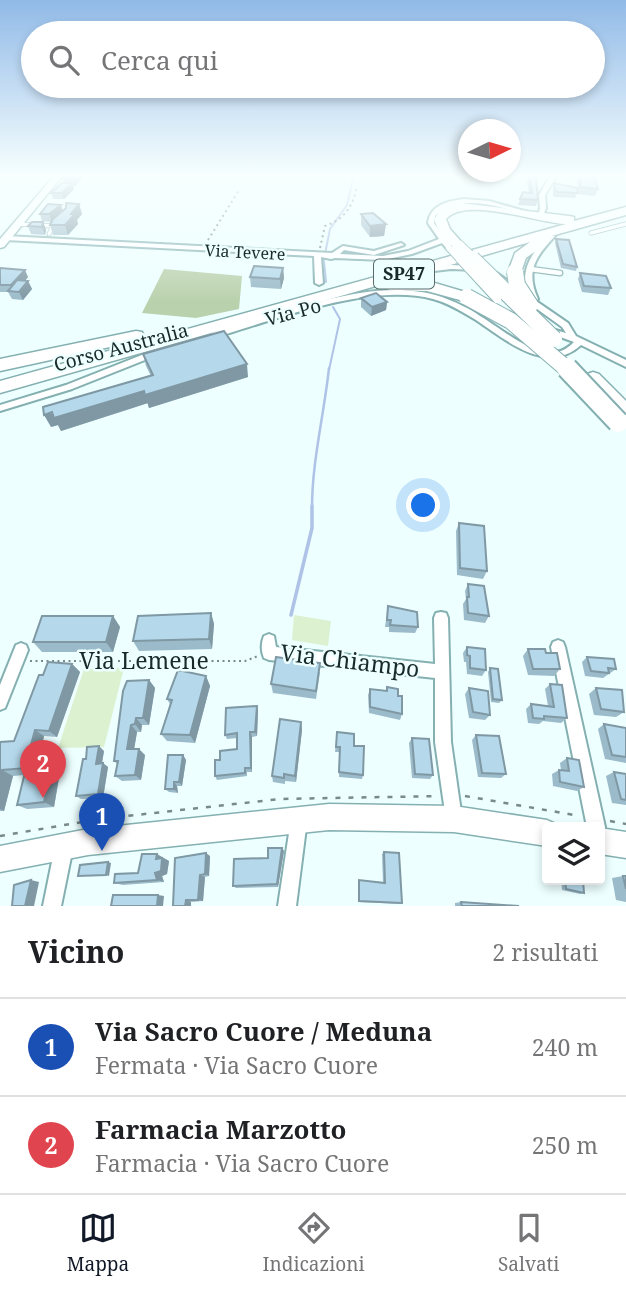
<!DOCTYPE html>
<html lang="it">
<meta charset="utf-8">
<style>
:root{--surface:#fff;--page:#f6f6f6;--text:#202124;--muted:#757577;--line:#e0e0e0;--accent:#111827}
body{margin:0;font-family:"Noto Serif",serif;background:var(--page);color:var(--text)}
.controls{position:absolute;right:21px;bottom:21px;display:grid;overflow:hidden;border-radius:7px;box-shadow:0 4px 10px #0003}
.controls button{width:63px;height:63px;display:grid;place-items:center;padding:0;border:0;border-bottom:2px solid var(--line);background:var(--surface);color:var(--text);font:35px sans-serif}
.compass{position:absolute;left:458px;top:119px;width:63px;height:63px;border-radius:50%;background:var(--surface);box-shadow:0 4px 10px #0003;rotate:85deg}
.you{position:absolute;left:424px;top:506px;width:24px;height:24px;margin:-18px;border:5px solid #fff;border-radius:50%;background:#1a73e8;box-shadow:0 0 0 10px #1a73e833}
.badge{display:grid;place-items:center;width:46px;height:46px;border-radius:50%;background:var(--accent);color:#fff;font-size:23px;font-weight:700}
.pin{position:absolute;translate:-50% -58px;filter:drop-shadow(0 2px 4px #0008)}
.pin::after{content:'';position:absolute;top:37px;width:24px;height:21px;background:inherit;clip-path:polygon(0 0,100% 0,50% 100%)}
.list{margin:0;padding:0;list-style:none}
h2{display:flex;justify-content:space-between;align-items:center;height:91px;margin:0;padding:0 28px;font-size:30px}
h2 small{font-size:23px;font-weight:400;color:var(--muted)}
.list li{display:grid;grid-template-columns:46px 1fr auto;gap:21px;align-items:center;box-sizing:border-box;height:98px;padding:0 28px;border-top:2px solid var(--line)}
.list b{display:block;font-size:26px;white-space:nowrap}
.list p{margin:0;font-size:23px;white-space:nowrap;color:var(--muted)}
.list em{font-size:23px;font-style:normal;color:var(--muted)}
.icon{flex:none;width:38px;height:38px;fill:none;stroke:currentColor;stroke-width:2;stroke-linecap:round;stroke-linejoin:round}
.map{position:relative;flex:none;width:626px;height:906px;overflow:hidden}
.search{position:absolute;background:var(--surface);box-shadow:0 4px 10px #0003;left:21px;right:21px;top:21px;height:77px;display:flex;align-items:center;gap:18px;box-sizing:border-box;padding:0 24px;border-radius:38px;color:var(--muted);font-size:26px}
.sheet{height:287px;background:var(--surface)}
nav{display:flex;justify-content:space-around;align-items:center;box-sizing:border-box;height:98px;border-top:2px solid var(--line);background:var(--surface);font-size:19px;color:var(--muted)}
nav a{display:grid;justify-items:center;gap:4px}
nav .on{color:var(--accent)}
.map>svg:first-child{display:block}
</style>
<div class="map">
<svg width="626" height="906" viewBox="0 0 626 906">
<rect width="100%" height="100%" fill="#edffff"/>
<g fill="#dcf1d0">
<polygon points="294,615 331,621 328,646 292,640"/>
<polygon points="124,668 104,747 58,748 84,669"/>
</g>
<polygon fill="#bad1ad" points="164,269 242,276 239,309 196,318 142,313"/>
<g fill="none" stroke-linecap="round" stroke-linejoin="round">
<g stroke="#aec3e6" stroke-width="2">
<polyline points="325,254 330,229 347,205 354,175"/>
<polyline points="324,261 326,282"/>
<polyline points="329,370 340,319 333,307"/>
</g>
<path stroke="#aec3e6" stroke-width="2.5" d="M312 508C312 461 324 415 329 368"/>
<polyline stroke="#aec3e6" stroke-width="3.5" points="291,615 312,528 312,506"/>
<g stroke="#85b0b1" stroke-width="5">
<g id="lane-far1">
<polyline points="17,224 53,226 49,234"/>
<polyline points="591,233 626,224"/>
</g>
</g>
<g stroke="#85b0b1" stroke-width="7">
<polyline id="lane" points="530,269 560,273"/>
</g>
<g stroke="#85b0b1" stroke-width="4">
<g id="street">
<polygon points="551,175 557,175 545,195 546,208 543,216 538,217 540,208 539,195"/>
<path d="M464 199 489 201 528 212 525 214C495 206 461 193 435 216L434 223 452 248 451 249H447L442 243 412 254 383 260 335 258 331 259 321 257 323 283 319 285 315 283 314 256 6 240 3 238 6 236 332 253 343 246 374 251 401 243 404 245 374 255 344 250 340 254 383 256 408 251 439 239 428 223C430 205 448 201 464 199Z"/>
<path d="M550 235 555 236C536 256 525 271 538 299L536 301 568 323 576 336 626 360V367L581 345C547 376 506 340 476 320 463 312 448 303 433 299 370 282 275 320 213 338L209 335C224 326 247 322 264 317 320 302 384 278 442 297 455 302 469 308 480 316 501 328 530 355 556 352 564 351 569 347 574 342L544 331 548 328 566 333 562 327 490 275 497 273 529 296C518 272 532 251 550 235Z"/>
<polygon points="451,265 476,266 480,268 476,270 451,269 426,272 422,270 426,268"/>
<polygon points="157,349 160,350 160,354 72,389 0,411 0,405 66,385"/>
<path d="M441 612 446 613 448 618 451 742 462 819 460 825 454 827 448 825 446 819 435 742V678L269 660 264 658C261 651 261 643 264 636L269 634 274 636 276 647 435 664 434 618 436 613Z"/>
<polygon points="558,640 563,642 565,647 605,827 602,833 600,834 600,827 587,827 551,647 553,642"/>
<polygon points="21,643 26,645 28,650 5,708 0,710 0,685 16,645"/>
<polygon points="299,812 305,814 307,820 296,906 278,906 291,820 293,814"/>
<polygon points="64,838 70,841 73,847 61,906 43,906 55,847 58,841"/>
</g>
</g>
<g stroke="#85b0b1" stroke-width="3">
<g id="secondary">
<polygon points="55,175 63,175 4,247 0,248 0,239"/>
<polygon points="329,804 454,806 547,820 556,824 558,827 547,827 547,846 454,832 329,830 88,855 0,872 0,846 88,829"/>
<polygon points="600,828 626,832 626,858 600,854"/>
</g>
</g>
<g stroke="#85b0b1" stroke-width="3">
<g id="highway">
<path d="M461 203 569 216 574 217V221L626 207V215L548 237V242L526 258 520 275 515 276 508 272 515 253 530 242 395 281H428L472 294 475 297 472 300 467 302 427 291 390 290 385 288 383 284 0 393V381L566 224C537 223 466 196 446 219L450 229 465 246 458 250C446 246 438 231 434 219L443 207Z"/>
<polygon points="136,331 142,332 144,336 142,340 0,371 0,359"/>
<polygon points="593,372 599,374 626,401 626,420 619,418 587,382 584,378 587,374"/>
</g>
</g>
<g stroke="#798a8b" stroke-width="2" stroke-dasharray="2 3.5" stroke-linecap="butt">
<polyline points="208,240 239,190"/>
<path d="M320 248 325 226C345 219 353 206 357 186"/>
<polyline points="30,661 245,661 258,656"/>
</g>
<g stroke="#798a8b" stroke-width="2.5" stroke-dasharray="5 8" stroke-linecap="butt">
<polyline points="465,796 580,816"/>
<polyline points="610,821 626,824"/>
<polyline points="0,836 100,819 280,799 439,796"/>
</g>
<use href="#lane-far1" stroke="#fff" stroke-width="3.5"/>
<use href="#lane" stroke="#fff" stroke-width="4.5"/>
<use href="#street" fill="#fff" fill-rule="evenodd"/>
<use href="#secondary" fill="#fff" fill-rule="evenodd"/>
<use href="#highway" fill="#fff" fill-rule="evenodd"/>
<g stroke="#85b0b1" stroke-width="8" stroke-linecap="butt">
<polyline id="street-bridge-far1" points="449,248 461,261"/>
</g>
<g stroke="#85b0b1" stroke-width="10" stroke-linecap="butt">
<polyline id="street-bridge" points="460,259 497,299"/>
</g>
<g stroke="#85b0b1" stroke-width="14" stroke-linecap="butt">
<polyline id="highway-bridge-far2" points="458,246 474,261"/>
</g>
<g stroke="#85b0b1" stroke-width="18" stroke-linecap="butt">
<g id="highway-bridge-far1">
<polyline points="472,259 554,339"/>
<polyline points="515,272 517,285 530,305"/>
<polyline points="467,297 511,321 568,370"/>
</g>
</g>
<g stroke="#85b0b1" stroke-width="24" stroke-linecap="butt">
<polyline id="highway-bridge" points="567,368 618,422"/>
</g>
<use href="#street-bridge-far1" stroke="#fff" stroke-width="6"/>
<use href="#street-bridge" stroke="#fff" stroke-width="8"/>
<use href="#highway-bridge-far2" stroke="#fff" stroke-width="12"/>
<use href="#highway-bridge-far1" stroke="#fff" stroke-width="16"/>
<use href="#highway-bridge" stroke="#fff" stroke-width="20"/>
</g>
<g fill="#9cbbca">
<polygon points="68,175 86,175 75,186 73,186 74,189 64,199 53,199 51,193 64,183 63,179"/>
<polygon points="529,175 538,200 536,206 518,205 523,192 529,193 527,181"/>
<polygon points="580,175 598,189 595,196 578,194 578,189 575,198 556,197 553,196 553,188 554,183 578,188 577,182"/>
<polygon points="79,204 82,214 77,220 78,224 68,235 53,235 50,225 51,222 42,221 40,214 61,205 63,211"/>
<polygon points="361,214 386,224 384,236 370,237 361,225"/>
<polygon points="43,222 46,230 45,235 31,234 28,226"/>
<polygon points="556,239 577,267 576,271 561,268 555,243"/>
<polygon points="0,268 28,277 25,281 28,281 32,289 23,300 12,299 8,292 0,292"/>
<polygon points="283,268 284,278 281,289 251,287 250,277"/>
<polygon points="580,273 611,288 608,295 582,292 578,279"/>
<polygon points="361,298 387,302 386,310 371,316 361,307"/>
<polygon points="143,354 248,377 149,408 148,403 61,431 58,425 51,427 151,376 146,366"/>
<polygon points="459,523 487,571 483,579 457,575 456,531"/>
<polygon points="468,584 489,616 485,623 464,620 463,604 466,599 465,591"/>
<polygon points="388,606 418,627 415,633 389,632 389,627 385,627"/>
<polygon points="211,613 214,624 212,649 139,651 133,641"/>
<polygon points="113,616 120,627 113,652 42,652 33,642"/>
<polygon points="467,647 486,670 482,676 467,674 466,662 464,662 463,653"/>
<polygon points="528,649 560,669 554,676 528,675 523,656"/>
<polygon points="587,657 616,669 603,678 585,676 582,662"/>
<polygon points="72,664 80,672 57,737 44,736 40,755 62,760 54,807 27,809 17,805 24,775 13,776 4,811 0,811 0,742 14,741 43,675"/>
<polygon points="490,668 502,700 499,703 491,702 488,672"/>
<polygon points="320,672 316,699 273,693 271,684"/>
<polygon points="206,676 210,686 195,743 167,741 161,734 170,704 167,699"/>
<polygon points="149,680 155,688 149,725 142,725 141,732 137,732 134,749 145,755 141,780 122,781 115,776 117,764 114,761"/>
<polygon points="550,684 567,718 561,723 543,721 539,724 528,723 526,709 531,704 548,706 545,689"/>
<polygon points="387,687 402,714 400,720 369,713 368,695 370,689 386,691"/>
<polygon points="469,688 490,715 485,720 469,718 465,694"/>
<polygon points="596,688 624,712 616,717 594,715 589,694"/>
<polygon points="258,711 257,736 252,737 252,772 247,772 247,776 217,780 215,776 220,760 237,749 237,738 227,739 225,735"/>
<polygon points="301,722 302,730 296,782 285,781 285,784 273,782 272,776"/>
<polygon points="604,724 626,728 626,763 605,759 598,729"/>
<polygon points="337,732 354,746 363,775 362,779 339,777 340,752 335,752"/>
<polygon points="476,735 506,774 501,778 478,777 472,740"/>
<polygon points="412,738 433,775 430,779 412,778 409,743"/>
<polygon points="104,751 102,763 108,767 103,798 81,799 76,796 86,759"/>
<polygon points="183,755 186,760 182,786 177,786 178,793 169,792 165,789"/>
<polygon points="567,758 584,787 577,791 553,786 552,774 559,770 561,770 560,763"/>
<polygon points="614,772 626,774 626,805 612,803 606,776"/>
<polygon points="282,848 284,851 278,887 236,888 233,886"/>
<polygon points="384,852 402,903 400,904 358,902 358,882 359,880 383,883 382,854"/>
<polygon points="210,856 209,876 205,877 203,901 191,902 191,906 173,906"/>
<polygon points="163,857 163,858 169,861 167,874 162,876 164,882 123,885 114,883 138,873"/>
<polygon points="623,876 626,876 626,902 616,900 612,878"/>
<polygon points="561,880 583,880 584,893 580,894 562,890"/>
<polygon points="461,902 519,906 455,906 455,903"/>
</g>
<g fill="#7f98a4">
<polygon points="78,175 86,175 75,186 73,180"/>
<polygon points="72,183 74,189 64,199 62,193"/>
<polygon points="79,204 82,214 77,220 78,224 68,235 65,225"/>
<polygon points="61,205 63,213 52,222 49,214"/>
<polygon points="43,222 46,230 45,235 42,227"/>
<polygon points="386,224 384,236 370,237 370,226"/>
<polygon points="283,268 284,278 281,289 280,279"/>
<polygon points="25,270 28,277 15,292 11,285"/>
<polygon points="28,281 32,289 23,300 19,292"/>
<polygon points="387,302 386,310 371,316 372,307"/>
<polygon points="247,364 248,377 149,408 145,395"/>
<polygon points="144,391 148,403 61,431 58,425 51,427 44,415"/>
<polygon points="211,613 214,624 212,649 209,639"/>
<polygon points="113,616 120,627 113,652 106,642"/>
<polygon points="72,664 80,672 57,737 49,731"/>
<polygon points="206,676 210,686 195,743 190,735"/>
<polygon points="149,680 155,688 149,725 143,718"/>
<polygon points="257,706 258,711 257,736 255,732"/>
<polygon points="136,718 142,725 141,732 135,724"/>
<polygon points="301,722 302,730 296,782 295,776"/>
<polygon points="131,725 137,732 133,756 127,749"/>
<polygon points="35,730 44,736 38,762 28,756"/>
<polygon points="250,732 252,737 252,772 251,768"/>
<polygon points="99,746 104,751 101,768 96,764"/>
<polygon points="139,749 145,755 141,780 135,775"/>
<polygon points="53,754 62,760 54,807 44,802"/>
<polygon points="183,755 186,760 182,786 179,782"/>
<polygon points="103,763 108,767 103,798 98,794"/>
<polygon points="2,770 13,776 4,811 0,809 0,778"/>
<polygon points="174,782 177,786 178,793 174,789"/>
<polygon points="282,848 284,851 278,887 277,884"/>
<polygon points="206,853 210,856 209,876 205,874"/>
<polygon points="157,854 169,861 167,874 162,876 164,882 157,880 155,873"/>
<polygon points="108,862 111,863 109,876 106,875"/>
<polygon points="200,875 205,877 203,901 198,900"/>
<polygon points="31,880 39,882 34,906 25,906"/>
<polygon points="158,895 164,896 163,906 157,906"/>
<polygon points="186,900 191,902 191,906 185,906"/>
</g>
<g fill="#b5d9eb" stroke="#7f98a4" stroke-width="2">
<polygon points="68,175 78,175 73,180 63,179"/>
<polygon points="529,175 536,176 538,200 520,199 523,192 532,193"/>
<polygon points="580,175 594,175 598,189 580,187"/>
<polygon points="62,183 72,183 62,193 51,193"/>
<polygon points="554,183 578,188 577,193 558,192 555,190"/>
<polygon points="66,203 79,204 71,214 75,214 65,225 50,225 53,219 66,208"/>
<polygon points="48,204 61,205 49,214 40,214"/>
<polygon points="373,213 386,224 370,226 361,214"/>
<polygon points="32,222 43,222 42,227 28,226"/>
<polygon points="556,239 569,240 577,267 563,264"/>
<polygon points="254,266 283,268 280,279 250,277"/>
<polygon points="0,268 25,270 11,285 0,285"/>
<polygon points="580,273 606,276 611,288 584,286"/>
<polygon points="17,280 28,281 19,292 8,291"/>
<polygon points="376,293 387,302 372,307 361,298"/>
<polygon points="224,331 247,364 145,395 144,391 54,418 52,412 44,415 43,407 153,375 143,354"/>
<polygon points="459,523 484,526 487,571 460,568"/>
<polygon points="468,584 484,586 489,616 468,613 467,597 469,597"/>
<polygon points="388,606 417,612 418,627 390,625 391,620 387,620"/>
<polygon points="211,613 209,639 133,641 138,616"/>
<polygon points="42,616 113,616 106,642 33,642"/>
<polygon points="467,647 485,649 486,670 470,668 470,656 467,655"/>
<polygon points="528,649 545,649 546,653 557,653 560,669 533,669"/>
<polygon points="276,657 320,663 316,691 271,684"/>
<polygon points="587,657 614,659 616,669 608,668 609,673 591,671"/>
<polygon points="48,662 72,664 49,731 35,730 28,756 53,754 44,802 17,805 26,768 2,770 0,778 0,742 14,741 39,675 43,675"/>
<polygon points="490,668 498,669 502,700 493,699"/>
<polygon points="178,670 206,676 190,735 161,734 172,700 167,699"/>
<polygon points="149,680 143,718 136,718 135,724 131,725 127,749 139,749 135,775 115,776 118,761 114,761 123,691 127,681"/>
<polygon points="550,684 562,685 567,718 544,716 544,719 533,718 531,704 554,707"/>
<polygon points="387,687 398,689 398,696 402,696 402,714 370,707 370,689 387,691"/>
<polygon points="469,688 488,691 490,715 473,712"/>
<polygon points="596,688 622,690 624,712 601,709"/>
<polygon points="257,706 255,732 250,732 251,768 245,768 245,773 215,776 215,760 220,760 220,751 237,749 237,733 225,735 226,708"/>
<polygon points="280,719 301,722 295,776 284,774 284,778 272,776"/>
<polygon points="604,724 626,728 626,757 612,755"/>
<polygon points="337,732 354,734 354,746 364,746 363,775 339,772 340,747 336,747"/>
<polygon points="476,735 499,736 506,774 482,773"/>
<polygon points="412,738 429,739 433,775 415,774"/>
<polygon points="99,746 96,764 103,763 98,794 76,796 83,759 86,759 87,747"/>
<polygon points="168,755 183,755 179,782 174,782 174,789 165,789"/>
<polygon points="567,758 579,760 584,787 560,782 559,770 569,771"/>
<polygon points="614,772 626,774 626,800 621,799"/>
<polygon points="268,848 282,848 277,884 233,886 234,859 268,858"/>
<polygon points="384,852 399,853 402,903 359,901 359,880 385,883"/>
<polygon points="206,853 205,874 200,875 198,900 186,900 185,906 173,906 175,858"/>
<polygon points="142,854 157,854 156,859 162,858 161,871 155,873 157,880 114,883 115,874 138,873"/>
<polygon points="108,862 106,875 78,876 80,865"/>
<polygon points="623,876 626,876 626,889"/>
<polygon points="31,880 25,906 12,906 14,885"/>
<polygon points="565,880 583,880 584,893 566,889"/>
<polygon points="113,895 158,895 157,906 111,906"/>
<polygon points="461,902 519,906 462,906"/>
</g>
<linearGradient id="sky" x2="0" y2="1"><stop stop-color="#91bae7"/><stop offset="0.58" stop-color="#f7ffff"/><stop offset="1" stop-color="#f7ffff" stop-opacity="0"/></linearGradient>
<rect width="626" height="302" fill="url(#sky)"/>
<g text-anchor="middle" stroke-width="5" stroke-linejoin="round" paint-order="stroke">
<g font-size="16" fill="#192a2b" stroke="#edffff">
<text transform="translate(245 252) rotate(3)" y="6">Via Tevere</text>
</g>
<rect fill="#edffff" stroke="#596a6b" stroke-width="2" x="374" y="259.5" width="60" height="29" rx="5"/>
<g font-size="18" font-weight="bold" fill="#192a2b">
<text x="404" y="280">SP47</text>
</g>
<g font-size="19" fill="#192a2b" stroke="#edffff">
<text transform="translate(293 312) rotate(-15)" y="7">Via Po</text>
<text transform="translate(121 347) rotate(-15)" y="7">Corso Australia</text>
</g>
<g font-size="23" fill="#192a2b" stroke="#edffff">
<text x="144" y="669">Via Lemene</text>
<text transform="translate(350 661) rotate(7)" y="8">Via Chiampo</text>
</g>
</g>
</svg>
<div class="controls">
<button><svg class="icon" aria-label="layers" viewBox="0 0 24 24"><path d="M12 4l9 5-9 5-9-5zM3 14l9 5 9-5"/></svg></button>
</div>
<svg class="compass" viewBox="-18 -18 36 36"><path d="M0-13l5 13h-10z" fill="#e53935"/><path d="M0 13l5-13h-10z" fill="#757577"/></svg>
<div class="you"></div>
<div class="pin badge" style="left:102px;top:851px;background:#1a4fb4">1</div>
<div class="pin badge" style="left:43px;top:798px;background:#e0444e">2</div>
<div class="search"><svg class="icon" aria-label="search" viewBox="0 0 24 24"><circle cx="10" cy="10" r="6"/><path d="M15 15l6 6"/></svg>Cerca qui</div>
</div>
<section class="sheet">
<h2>Vicino<small>2 risultati</small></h2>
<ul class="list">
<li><span class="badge" style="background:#1a4fb4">1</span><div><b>Via Sacro Cuore / Meduna</b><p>Fermata · Via Sacro Cuore</p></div><em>240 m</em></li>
<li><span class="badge" style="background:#e0444e">2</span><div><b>Farmacia Marzotto</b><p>Farmacia · Via Sacro Cuore</p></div><em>250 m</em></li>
</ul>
</section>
<nav>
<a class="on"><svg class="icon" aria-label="map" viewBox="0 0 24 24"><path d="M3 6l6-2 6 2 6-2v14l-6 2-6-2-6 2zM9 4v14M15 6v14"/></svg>Mappa</a>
<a><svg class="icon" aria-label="directions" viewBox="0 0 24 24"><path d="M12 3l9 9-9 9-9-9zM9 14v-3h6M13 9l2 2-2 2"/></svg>Indicazioni</a>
<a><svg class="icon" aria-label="saved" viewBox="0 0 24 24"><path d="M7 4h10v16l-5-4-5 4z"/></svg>Salvati</a>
</nav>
